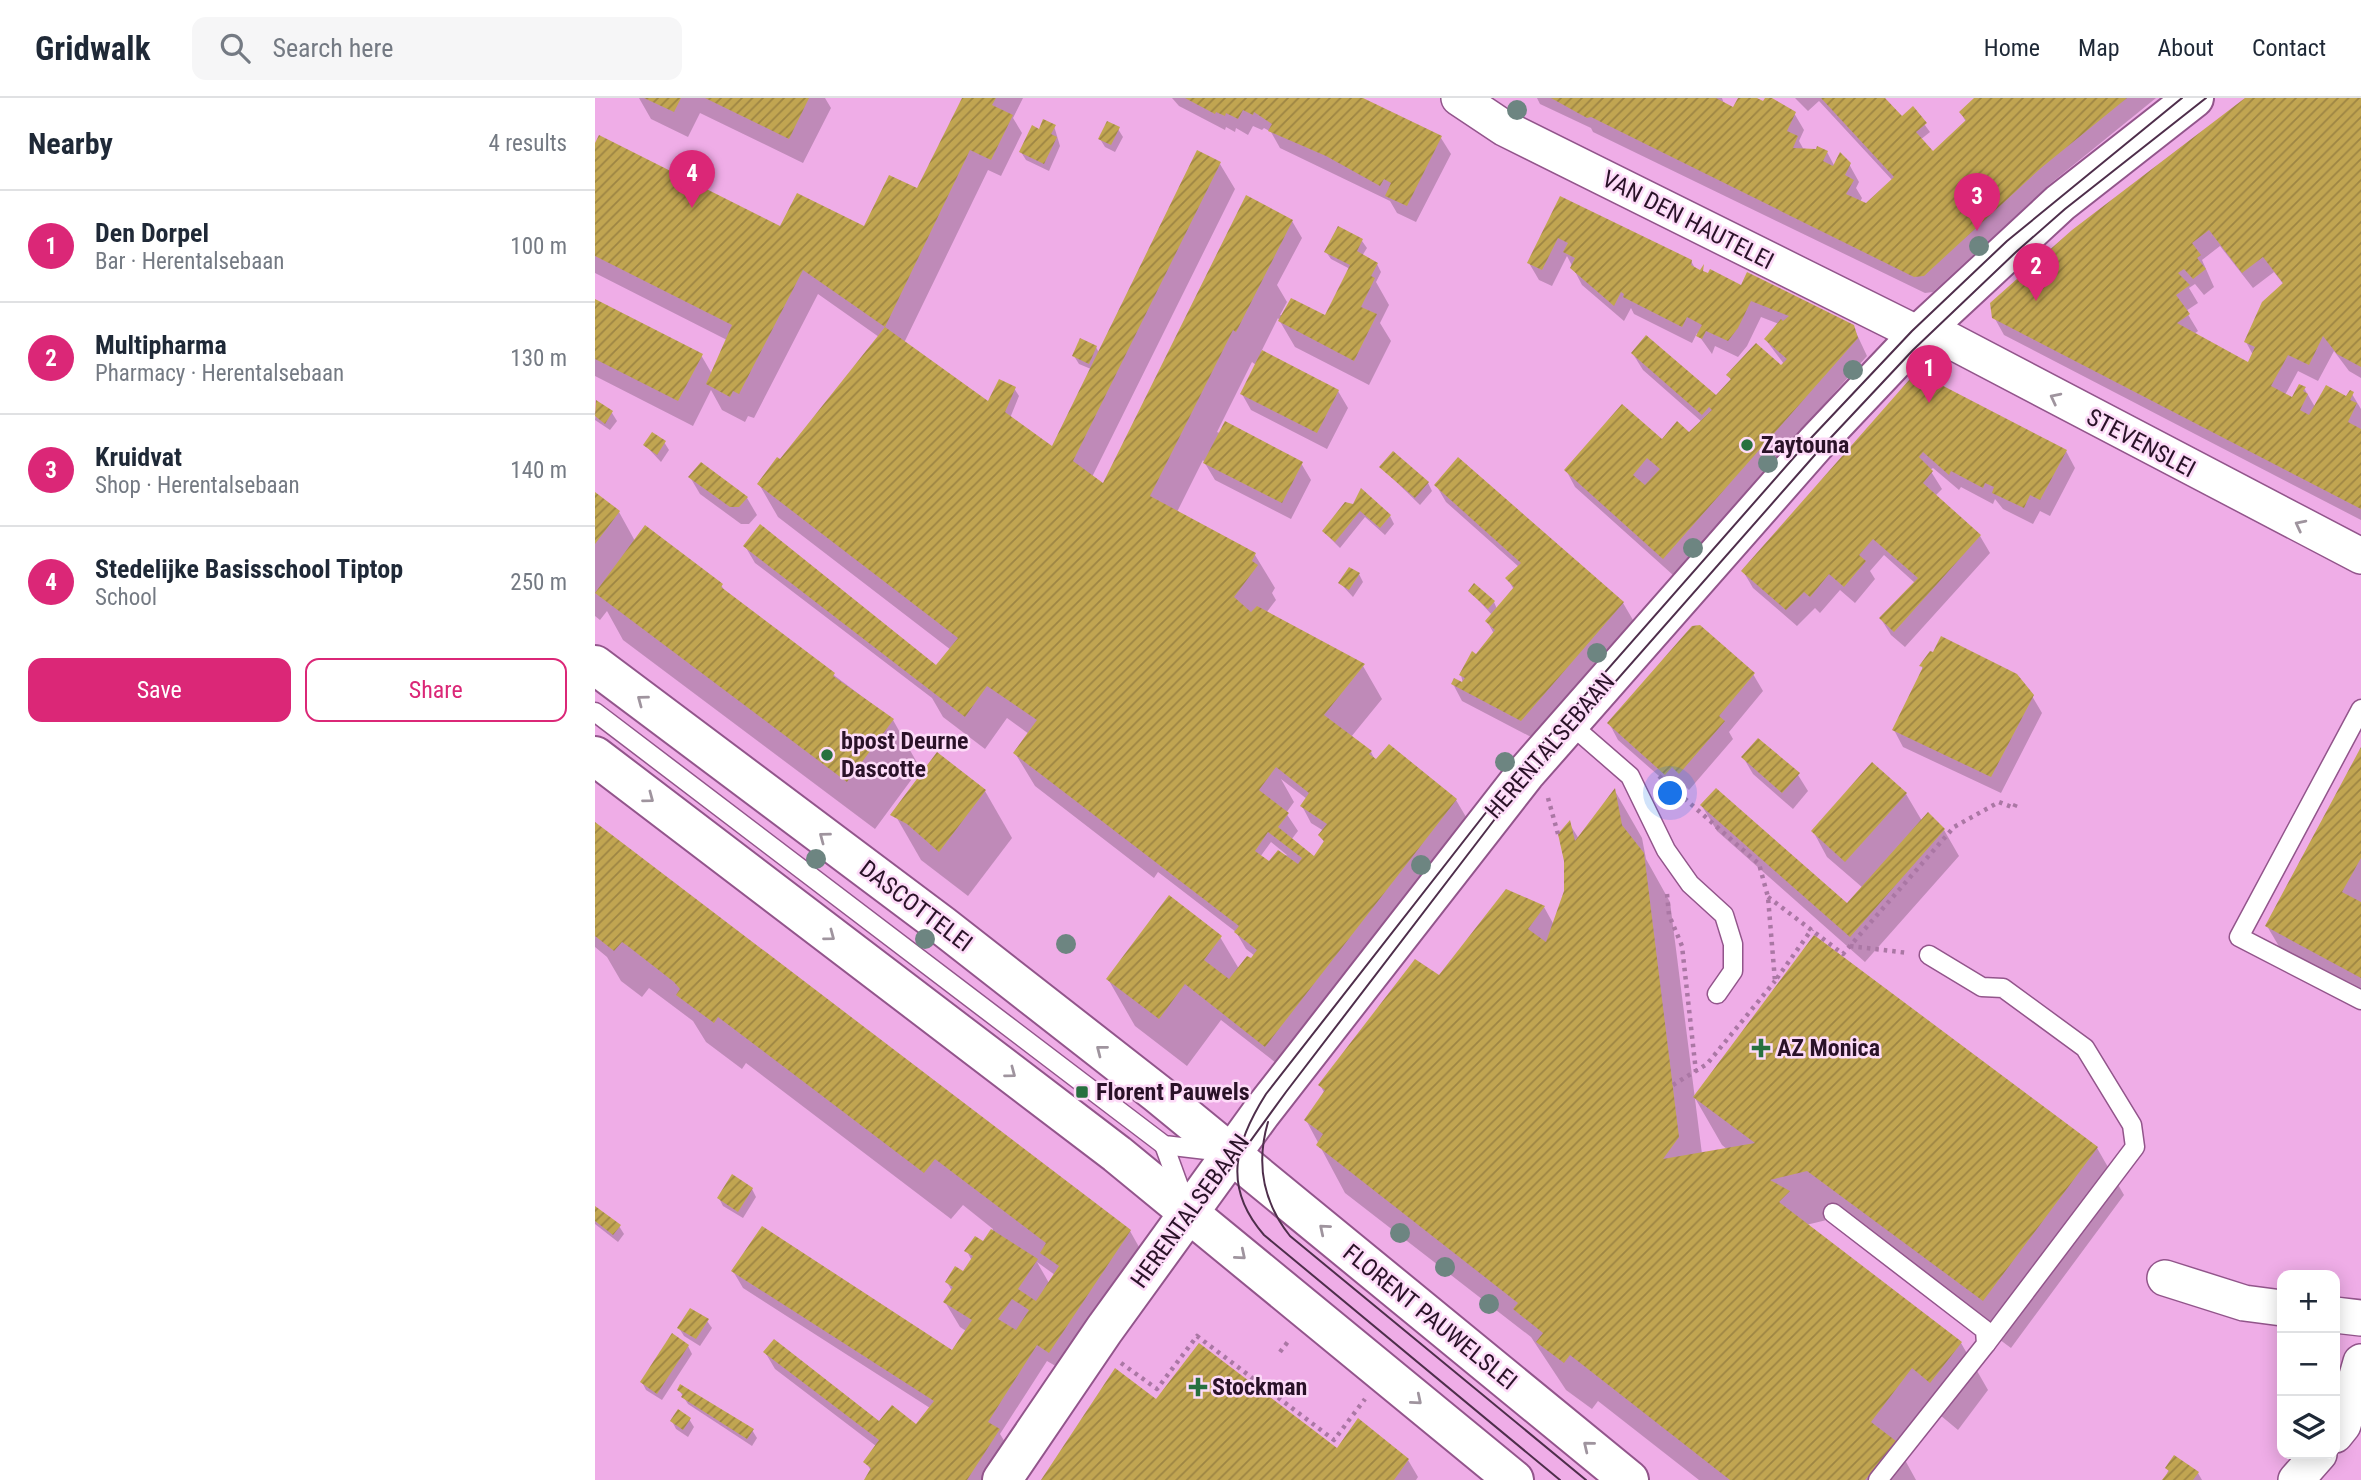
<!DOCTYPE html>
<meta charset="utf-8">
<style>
:root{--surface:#fff;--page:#f6f6f7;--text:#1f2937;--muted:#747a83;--line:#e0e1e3;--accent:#db2777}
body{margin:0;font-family:"Roboto Condensed",sans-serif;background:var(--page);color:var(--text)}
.controls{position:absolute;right:21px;bottom:21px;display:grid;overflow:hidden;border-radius:14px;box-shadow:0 4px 18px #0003}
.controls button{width:63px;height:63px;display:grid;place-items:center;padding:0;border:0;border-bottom:2px solid var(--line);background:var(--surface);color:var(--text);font:35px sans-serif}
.you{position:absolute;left:1076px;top:696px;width:24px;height:24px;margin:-18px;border:5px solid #fff;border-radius:50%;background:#1a73e8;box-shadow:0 0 0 10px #1a73e833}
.badge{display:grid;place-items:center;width:46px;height:46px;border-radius:50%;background:var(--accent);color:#fff;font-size:23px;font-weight:700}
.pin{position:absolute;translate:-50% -58px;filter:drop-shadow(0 2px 4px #0008)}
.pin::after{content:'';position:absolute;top:37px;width:24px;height:21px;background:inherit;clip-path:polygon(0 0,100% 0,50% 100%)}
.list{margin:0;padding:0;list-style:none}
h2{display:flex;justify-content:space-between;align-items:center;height:91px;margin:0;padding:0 28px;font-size:30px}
h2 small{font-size:23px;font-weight:400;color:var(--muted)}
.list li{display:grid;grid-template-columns:46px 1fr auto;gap:21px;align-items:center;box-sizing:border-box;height:112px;padding:0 28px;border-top:2px solid var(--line)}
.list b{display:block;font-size:26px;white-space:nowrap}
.list p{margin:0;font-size:23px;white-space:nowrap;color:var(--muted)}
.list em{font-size:23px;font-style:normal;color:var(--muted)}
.actions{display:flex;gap:14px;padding:21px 28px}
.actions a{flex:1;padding:16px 0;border:2px solid var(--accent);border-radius:14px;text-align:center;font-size:24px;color:var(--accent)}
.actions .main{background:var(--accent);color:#fff}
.icon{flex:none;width:38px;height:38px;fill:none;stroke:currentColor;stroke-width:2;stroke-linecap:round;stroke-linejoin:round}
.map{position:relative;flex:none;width:1766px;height:1382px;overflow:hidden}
header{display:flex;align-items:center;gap:42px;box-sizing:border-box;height:98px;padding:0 35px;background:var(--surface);border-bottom:2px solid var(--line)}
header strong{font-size:33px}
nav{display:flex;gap:38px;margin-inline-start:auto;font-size:24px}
.search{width:490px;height:63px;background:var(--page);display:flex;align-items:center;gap:18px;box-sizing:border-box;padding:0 24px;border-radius:14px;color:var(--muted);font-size:26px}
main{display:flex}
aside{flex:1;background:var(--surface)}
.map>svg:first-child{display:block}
</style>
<header>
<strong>Gridwalk</strong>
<div class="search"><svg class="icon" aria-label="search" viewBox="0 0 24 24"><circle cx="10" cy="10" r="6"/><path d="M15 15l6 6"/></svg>Search here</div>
<nav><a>Home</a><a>Map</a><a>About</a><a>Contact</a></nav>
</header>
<main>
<aside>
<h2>Nearby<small>4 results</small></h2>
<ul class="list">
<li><span class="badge">1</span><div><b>Den Dorpel</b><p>Bar · Herentalsebaan</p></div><em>100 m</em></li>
<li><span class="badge">2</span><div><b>Multipharma</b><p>Pharmacy · Herentalsebaan</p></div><em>130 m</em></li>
<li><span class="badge">3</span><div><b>Kruidvat</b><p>Shop · Herentalsebaan</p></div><em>140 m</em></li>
<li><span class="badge">4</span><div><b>Stedelijke Basisschool Tiptop</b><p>School</p></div><em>250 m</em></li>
</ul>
<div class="actions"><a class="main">Save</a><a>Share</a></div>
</aside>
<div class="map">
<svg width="1766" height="1382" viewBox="0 0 1766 1382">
<defs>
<pattern id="building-hatch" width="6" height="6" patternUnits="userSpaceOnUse" patternTransform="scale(1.75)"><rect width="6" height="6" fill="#c1a551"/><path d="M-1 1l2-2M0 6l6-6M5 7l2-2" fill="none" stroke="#9d8543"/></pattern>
</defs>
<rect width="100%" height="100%" fill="#efade7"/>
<g fill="#0003" fill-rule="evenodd">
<polygon points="44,0 230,0 236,10 208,65 105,15 93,39 56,21"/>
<path d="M369 0H428L418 20 427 35 406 78 393 72 309 245 394 305 419 290 424 298 415 320 457 351 496 271 484 266 479 258 501 249 504 255 625 66 640 91 497 379 509 387 697 123 707 140 682 187 692 204 685 217 731 220 755 171 736 161 731 154 767 143 772 150 767 158 782 166 786 174 781 184 794 207 785 225 796 243 774 287 700 249 683 220 666 254 743 293 753 310 732 351 656 312 647 296 661 267 657 264 622 334 706 365 716 382 696 421 620 382 608 362 582 414 660 457 680 490 677 495 681 502 671 515 768 568 787 601 756 639 776 654 781 664 861 702 871 719 681 965 626 922 592 968 540 928 513 881 625 839 644 871 660 858 651 851 641 834 563 774 559 780 440 688 420 655 434 636 412 620 390 651 348 619 337 600 160 465 150 448 342 569 356 552 183 419 164 386 186 364 284 239 223 196 159 320 153 318 150 324 127 312 116 292 98 328 0 278V203L106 257 117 276 132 242 0 175V49L184 130 270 131 323 93ZM686 681 712 701 707 708 716 725 729 733 725 738 730 745 719 760 696 742 703 733 691 715 699 704ZM676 744 692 757 674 765 665 759Z"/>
<polygon points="577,0 765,0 846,40 856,56 821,124 802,115 795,103 685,50 676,34 669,30 667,32 658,28 653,37 641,30 640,34 631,29 630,32 584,8"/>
<polygon points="942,0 1127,0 1129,6 1139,11 1145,0 1158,0 1169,6 1173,0 1199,15 1209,32 1204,43 1209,52 1232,54 1240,69 1254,66 1264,84 1261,90 1267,100 1265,104 1271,107 1298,83 1224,3 1213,13 1200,0 1287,0 1313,29 1318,11 1335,34 1325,42 1338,56 1371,24 1366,15 1389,0 1561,0 1455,86 1338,194 1330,195 998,34 996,30 945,6"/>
<path d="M1654 0H1766V280L1754 273 1739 253 1723 283 1703 273 1690 297 1698 302 1709 290 1720 309 1757 296 1766 311V422L1409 237 1399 219 1478 133 1585 50ZM1625 148 1658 190 1679 174 1689 187 1651 244 1658 257 1653 266 1599 236 1603 233 1591 213 1603 205 1594 190 1600 186 1609 197 1619 189 1607 162Z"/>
<polygon points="459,28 465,48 454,73 431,62 426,54 445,33"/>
<polygon points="523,31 528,39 520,54 510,49 505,41"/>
<polygon points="966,100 1096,163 1101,172 1258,228 1272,258 1078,477 980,389 971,372 1094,337 1107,324 1048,272 1038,256 1121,299 1136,282 1133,277 1186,269 1189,266 1171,242 1184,226 1166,219 1152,248 1143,259 1120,248 1117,256 1102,235 1097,245 1039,216 1036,210 1029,223 987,187 972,158 957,188 944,182 934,165"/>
<polygon points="1316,283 1471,353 1480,370 1455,418 1445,413 1438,426 1408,411 1400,401 1398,406 1366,389 1364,392 1338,370 1335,372 1347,391 1340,398 1385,438 1395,455 1310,549 1296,537 1286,521 1320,485 1289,457 1275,473 1280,481 1260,505 1245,492 1225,515 1220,510 1202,528 1158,490 1148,473"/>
<polygon points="2,304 17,315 22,323 15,332 0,322"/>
<polygon points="69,344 74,352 66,364 50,347"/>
<polygon points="864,362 1028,505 1038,522 936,639 867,603 858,586 868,586 866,577 899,536 892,523 897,517 875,493 899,504 902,511 919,492 913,481 924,469 851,404 841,387"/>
<polygon points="786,369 833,385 837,393 825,407"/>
<polygon points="95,379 152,400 162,417 154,426 146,426 105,396"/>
<polygon points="0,396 24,414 40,443 126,487 131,495 298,622 325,670 280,731 28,542 12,513 5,522 0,518"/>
<polygon points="759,408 795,418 799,426 790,437 770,419 745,450 729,434"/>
<polygon points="764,476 768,484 758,499 745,485"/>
<polygon points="1326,568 1437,598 1447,615 1406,695 1308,649 1299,632 1328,571"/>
<polygon points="1158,576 1168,593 1134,634 1138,641 1094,692 1087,685 1080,692 1023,642 1014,625"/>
<polygon points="1766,654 1766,902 1692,862 1672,828"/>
<polygon points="1148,659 1203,677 1213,693 1198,711 1158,676"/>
<polygon points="390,693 417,740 373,798 326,762 299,715"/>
<polygon points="1020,693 1047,740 1051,761 1075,804 1107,1056 1133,1052 1127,1047 1100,1000 1502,1050 1529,1097 1416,1250 1240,1120 1211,1127 1366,1245 1393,1292 1363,1332 1345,1317 1310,1362 1321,1382 1104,1382 1003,1303 997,1311 971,1292 936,1239 750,1095 711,1022 730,996 725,987 844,879 949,809 959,827 971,793 974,725 984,741"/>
<polygon points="1311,696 1327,723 1333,717 1349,732 1364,758 1270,864 1122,733 1107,708 1253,808 1268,790 1232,759 1218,733"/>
<path d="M0 726 535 1133 562 1181 464 1270 452 1263 405 1336 413 1349 392 1382H271L276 1373 271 1364 281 1348 180 1271 170 1254 284 1326 321 1328 335 1310 148 1190 138 1173 358 1254 371 1233 365 1229 350 1204 357 1193 352 1184 369 1176 377 1163 372 1153 388 1146 398 1131 368 1107 356 1121 151 965 147 971 111 944 98 923 54 890 47 899 26 883 12 859 0 849ZM442 1164 460 1177 454 1185Z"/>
<polygon points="157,1091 161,1099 148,1120 128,1108 124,1100"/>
<polygon points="0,1110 24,1128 29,1136 23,1144 0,1126"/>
<polygon points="112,1223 117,1230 105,1248 89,1238 84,1230"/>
<polygon points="93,1248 97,1256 67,1302 51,1292 47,1284"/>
<polygon points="84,1292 157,1332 162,1340 157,1348 93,1306"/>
<polygon points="562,1303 742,1353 813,1362 823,1379 821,1382 448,1382"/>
<polygon points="94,1321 99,1329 93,1339 81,1331 77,1323"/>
<polygon points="1579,1360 1603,1375 1607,1382 1569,1382"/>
</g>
<g fill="url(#building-hatch)" fill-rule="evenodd">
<polygon points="49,0 86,0 79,14"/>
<polygon points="110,0 214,0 194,41"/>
<path d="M367 0H401L397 7 418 17 396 62 375 52 290 229 393 303 404 281 421 289 410 314 457 348 602 52 626 64 478 363 508 385 651 97 698 122 641 234 638 232 555 398 661 455 657 463 663 467 639 499 656 514 662 508 770 566 729 617 777 653 774 656 781 661 794 646 862 701 670 949 590 886 564 921 511 881 574 797 627 838 609 862 634 881 652 858 656 860 662 852 639 834 644 828 418 655 442 622 392 588 370 619 148 448 165 426 341 567 363 540 162 386 182 359 185 361 290 229 208 172 144 296 138 293 135 299 111 286 137 227 0 158V45L4 37 185 128 202 95 269 128 294 77 322 90ZM681 669 714 695 705 708 732 726 723 737 729 743 719 758 683 729 694 715 664 692ZM673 734 707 760 703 766 683 752 674 763 660 753Z"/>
<polygon points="590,0 768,0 847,38 812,108 790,98 796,85 789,81 785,88 731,58 673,33 677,26 659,14 658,17 648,12 643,21 631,15 630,18 621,14 620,16"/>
<polygon points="956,0 1121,0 1138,9 1143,0 1162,0 1168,3 1170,0 1177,0 1201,14 1192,33 1203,38 1198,50 1221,51 1222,48 1233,53 1228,63 1238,68 1245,54 1256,65 1250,77 1259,82 1251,96 1271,105 1299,79 1226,0 1290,0 1307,18 1318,8 1332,25 1321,34 1338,53 1371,22 1364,14 1379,0 1532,0 1446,70 1329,178 1319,179 996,19 992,20"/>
<path d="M1650 0H1766V269L1742 256 1728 238 1714 267 1693 257 1676 288 1697 299 1704 286 1711 289 1708 293 1713 296 1705 312 1714 317 1731 287 1751 298 1755 292 1759 294 1755 302 1762 305 1753 324 1766 331V411L1397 220 1395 205 1477 132ZM1614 132 1647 175 1668 159 1688 185 1667 204 1649 244 1660 249 1653 264 1582 225 1595 216 1581 197 1595 187 1583 175 1589 171 1598 181 1611 171 1602 160 1606 157 1597 145Z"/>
<polygon points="448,21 461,27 456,36 462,39 449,66 424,54 437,27 444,31"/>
<polygon points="512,23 525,29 516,47 503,41"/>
<path d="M965 98 1097 162 1096 167 1105 172 1109 166 1108 173 1113 175 1115 171 1146 187 1152 174 1259 227 1263 240 1068 461 969 372 1027 306 1067 341 1082 323 1094 334 1117 312 1114 309 1107 317 1036 255 1051 237 1121 297 1136 281 1131 277 1161 245 1186 267 1192 261 1169 241 1186 221 1188 223 1194 218 1156 203 1143 230 1133 243 1111 233 1107 241 1101 238 1107 227 1092 219 1087 229 1028 199 1029 196 1026 194 1019 208 975 170 980 160 968 154 973 145 963 140 947 172 932 165ZM1052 360 1065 371 1050 387 1038 377Z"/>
<polygon points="743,128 768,141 762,153 783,165 776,178 780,180 766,209 782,216 759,263 683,223 696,200 730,217 755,167 729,154"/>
<polygon points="0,201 108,256 83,303 0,261"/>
<polygon points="485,240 502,248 494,266 477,258"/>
<polygon points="667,252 744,292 722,335 645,296"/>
<polygon points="1329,278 1472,352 1445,402 1435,397 1429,410 1397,395 1399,389 1390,385 1388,390 1356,373 1354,377 1328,354 1324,359 1338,373 1328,385 1386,437 1299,534 1284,520 1323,480 1278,441 1264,457 1271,463 1249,489 1234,476 1215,499 1209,494 1191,512 1146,473 1315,281"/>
<polygon points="1,302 18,313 10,326 0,318"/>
<polygon points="630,323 708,364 687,405 608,365"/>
<polygon points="57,334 71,343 62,357 48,347"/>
<polygon points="798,353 834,384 820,400 784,369"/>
<polygon points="863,359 1029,504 926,623 856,586 859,580 867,584 870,580 864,577 877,553 881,556 900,532 890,523 919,489 910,480 926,465 839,387"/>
<polygon points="106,364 153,399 144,409 135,409 93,379"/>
<polygon points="766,390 796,417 785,430 765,413 740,444 727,433 750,404 758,406"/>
<polygon points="0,394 25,413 0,446"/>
<polygon points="50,427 128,486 126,489 240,575 238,578 299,621 252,684 0,495"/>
<polygon points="754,469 765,475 754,492 743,485"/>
<polygon points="879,485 900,503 893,511 873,493"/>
<polygon points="1105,527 1160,575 1124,618 1130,623 1084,676 1077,669 1070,677 1012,625 1097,528"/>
<polygon points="1346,538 1422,576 1439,597 1396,679 1297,632 1328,569 1324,568 1335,553 1338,554"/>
<polygon points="1163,640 1205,675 1187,695 1146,659"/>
<polygon points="1766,649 1766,760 1747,794 1766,804 1766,880 1670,828"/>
<polygon points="342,654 391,692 344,754 312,726 295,717"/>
<polygon points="1277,664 1312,695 1250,764 1216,733"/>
<polygon points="1020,690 1027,727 1049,755 1084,1039 1068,1061 1160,1045 1098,999 1219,837 1503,1049 1388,1203 1212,1073 1175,1082 1195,1093 1184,1104 1367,1244 1335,1285 1317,1270 1276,1324 1301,1343 1270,1382 1135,1382 975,1257 969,1265 941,1244 948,1235 918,1211 923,1205 721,1047 728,1036 709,1022 730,992 723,987 820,861 844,877 911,791 950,808 933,831 951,844 969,793 969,763 963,736 975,722 980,743"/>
<polygon points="1121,690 1252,805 1333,714 1350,731 1255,839 1105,707"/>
<path d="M0 724 536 1132 454 1255 442 1247 393 1324 405 1331 372 1382H269L276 1370 268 1364 284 1342 168 1254 179 1241 284 1323 297 1307 321 1326 339 1303 136 1173 167 1128 357 1252 377 1222 348 1204 358 1189 350 1184 360 1168 368 1173 378 1158 369 1153 380 1138 388 1143 396 1131 443 1161 423 1191 441 1203 464 1168 445 1155 451 1145 340 1061 329 1075 123 919 119 925 81 897 85 891 79 884 34 849 27 844 19 853 0 838ZM417 1201 434 1212 421 1232 403 1221Z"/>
<polygon points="137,1076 158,1090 143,1114 122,1100"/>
<polygon points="0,1108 26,1127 18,1137 0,1123"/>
<polygon points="95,1210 114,1221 101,1241 82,1230"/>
<polygon points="77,1235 94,1247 62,1296 45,1284"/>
<polygon points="604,1245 742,1350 763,1320 814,1361 799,1382 446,1382 520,1270 561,1301"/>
<polygon points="85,1286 159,1331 152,1341 86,1299 88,1296 82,1292"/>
<polygon points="83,1311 96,1320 88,1332 75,1323"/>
<polygon points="1579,1357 1604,1374 1598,1382 1567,1382 1574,1373 1570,1370"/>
</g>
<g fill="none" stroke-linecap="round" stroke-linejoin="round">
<g stroke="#92558b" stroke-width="21">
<g id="lane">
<polyline points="1766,611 1644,839 1766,902"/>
<polyline points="0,614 569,1047 620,1053"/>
<polyline points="974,625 1035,678 1071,752 1095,786 1129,817 1138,846 1138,873 1122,896"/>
<polyline points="1334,857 1387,889 1408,890 1490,950 1537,1027 1540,1049 1391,1246"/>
<polyline points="569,1047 589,1102"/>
<polyline points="1238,1115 1390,1232 1391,1246 1283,1382"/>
</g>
</g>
<g stroke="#92558b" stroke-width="38">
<g id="street">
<polyline points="864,0 909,30 1317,233 1337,233 1766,458"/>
<polyline points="1570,1180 1649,1205 1687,1210"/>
<polyline points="1740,1217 1766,1220"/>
<polyline points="1740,1337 1748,1327 1766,1264"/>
<polyline points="1701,1382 1724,1356"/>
</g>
</g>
<g stroke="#92558b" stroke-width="42">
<g id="secondary">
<polyline points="0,567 348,828 563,996 1034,1382"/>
<polyline points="0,658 522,1056 919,1382"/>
<polyline points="407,1382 509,1232 666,1015 930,676 1221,345 1327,233 1465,105 1599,0"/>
</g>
</g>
<g stroke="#aa77a4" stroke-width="4.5" stroke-dasharray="3.5 5" stroke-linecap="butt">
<polyline points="1064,678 1164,766 1173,799 1180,883 1217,831"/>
<polyline points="953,700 963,736"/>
<polyline points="1072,796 1074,817 1087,848 1101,974"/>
<polyline points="1173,799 1248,856 1359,729 1404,704 1419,710 1422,703"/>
<polyline points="1255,848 1313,855"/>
<polyline points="1078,987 1112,966 1180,883"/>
<polyline points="685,1254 695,1241"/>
<polyline points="526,1265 562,1291 602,1238 739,1342 770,1301"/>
</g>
<use href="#lane" stroke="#fff" stroke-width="18"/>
<use href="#street" stroke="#fff" stroke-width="35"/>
<use href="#secondary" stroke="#fff" stroke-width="38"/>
<g stroke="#4e2e4b" stroke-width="2">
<path d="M673 1024C661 1065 668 1104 695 1138L991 1382"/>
<polyline points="567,1165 691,994 903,717 1226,350 1318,252 1421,154 1470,111 1611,0"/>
<path d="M965 1382 669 1137C627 1089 640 1045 671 996L925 671 1216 340 1317 233 1412 143 1587 0"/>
</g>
</g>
<g fill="#6d8581">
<circle cx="922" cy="12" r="10"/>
<circle cx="1384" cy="148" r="10"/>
<circle cx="1258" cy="272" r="10"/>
<circle cx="1173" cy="365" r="10"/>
<circle cx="1098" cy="450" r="10"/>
<circle cx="1002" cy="555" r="10"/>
<circle cx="910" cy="664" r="10"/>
<circle cx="221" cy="761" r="10"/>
<circle cx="826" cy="767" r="10"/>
<circle cx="330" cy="841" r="10"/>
<circle cx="471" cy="846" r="10"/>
<circle cx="805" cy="1135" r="10"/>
<circle cx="850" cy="1169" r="10"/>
<circle cx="894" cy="1206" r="10"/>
</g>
<defs><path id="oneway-chevron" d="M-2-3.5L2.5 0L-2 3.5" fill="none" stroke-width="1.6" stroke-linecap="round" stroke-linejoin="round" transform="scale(1.75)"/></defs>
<g stroke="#9f949e">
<use href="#oneway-chevron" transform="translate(1460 300) rotate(-153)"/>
<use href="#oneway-chevron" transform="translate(1705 427) rotate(-153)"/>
<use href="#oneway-chevron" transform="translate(47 602) rotate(-143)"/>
<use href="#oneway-chevron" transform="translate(54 700) rotate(37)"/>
<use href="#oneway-chevron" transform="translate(229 739) rotate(-143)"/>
<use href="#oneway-chevron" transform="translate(235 838) rotate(37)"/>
<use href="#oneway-chevron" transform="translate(506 952) rotate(-142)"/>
<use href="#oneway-chevron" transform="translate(416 975) rotate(37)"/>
<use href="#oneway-chevron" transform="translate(729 1131) rotate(-140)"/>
<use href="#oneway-chevron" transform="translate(646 1157) rotate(40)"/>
<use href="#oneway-chevron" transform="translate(822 1302) rotate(40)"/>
<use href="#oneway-chevron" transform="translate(993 1348) rotate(-141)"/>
</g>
<g fill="#27713f" stroke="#fddbf8" stroke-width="2.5">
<circle cx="1152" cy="347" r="7"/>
<circle cx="232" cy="657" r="7"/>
<path d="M1162.5 939.5h7v7h7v7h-7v7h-7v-7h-7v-7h7z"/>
<rect x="480" y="987" width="14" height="14" rx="3.5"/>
<path d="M599.5 1278.5h7v7h7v7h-7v7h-7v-7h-7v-7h7z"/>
</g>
<g text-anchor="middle" stroke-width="5" stroke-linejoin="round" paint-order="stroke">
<g font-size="24" fill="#2a1228" stroke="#fddbf8">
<text transform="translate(1093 122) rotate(27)" y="8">VAN DEN HAUTELEI</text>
<text transform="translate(1546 345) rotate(28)" y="8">STEVENSLEI</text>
<text transform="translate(955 648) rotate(-49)" y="8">HERENTALSEBAAN</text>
<text transform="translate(321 808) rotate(37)" y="8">DASCOTTELEI</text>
<text transform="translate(595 1113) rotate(-54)" y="8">HERENTALSEBAAN</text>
<text transform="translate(835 1219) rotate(39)" y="8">FLORENT PAUWELSLEI</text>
</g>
<g font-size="24" font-weight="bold" fill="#2a1228" stroke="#fddbf8" text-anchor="start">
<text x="1166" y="355">Zaytouna</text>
<text x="246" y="651">bpost Deurne<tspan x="246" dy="28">Dascotte</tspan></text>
<text x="1182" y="958">AZ Monica</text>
<text x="501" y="1002">Florent Pauwels</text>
<text x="617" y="1297">Stockman</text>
</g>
</g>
</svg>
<div class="controls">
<button>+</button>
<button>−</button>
<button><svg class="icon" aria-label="layers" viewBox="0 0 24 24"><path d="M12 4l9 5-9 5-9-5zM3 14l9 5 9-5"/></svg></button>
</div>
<div class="you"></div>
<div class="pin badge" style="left:1334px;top:305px">1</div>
<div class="pin badge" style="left:1441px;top:203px">2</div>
<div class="pin badge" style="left:1382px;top:133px">3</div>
<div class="pin badge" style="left:97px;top:110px">4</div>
</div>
</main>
